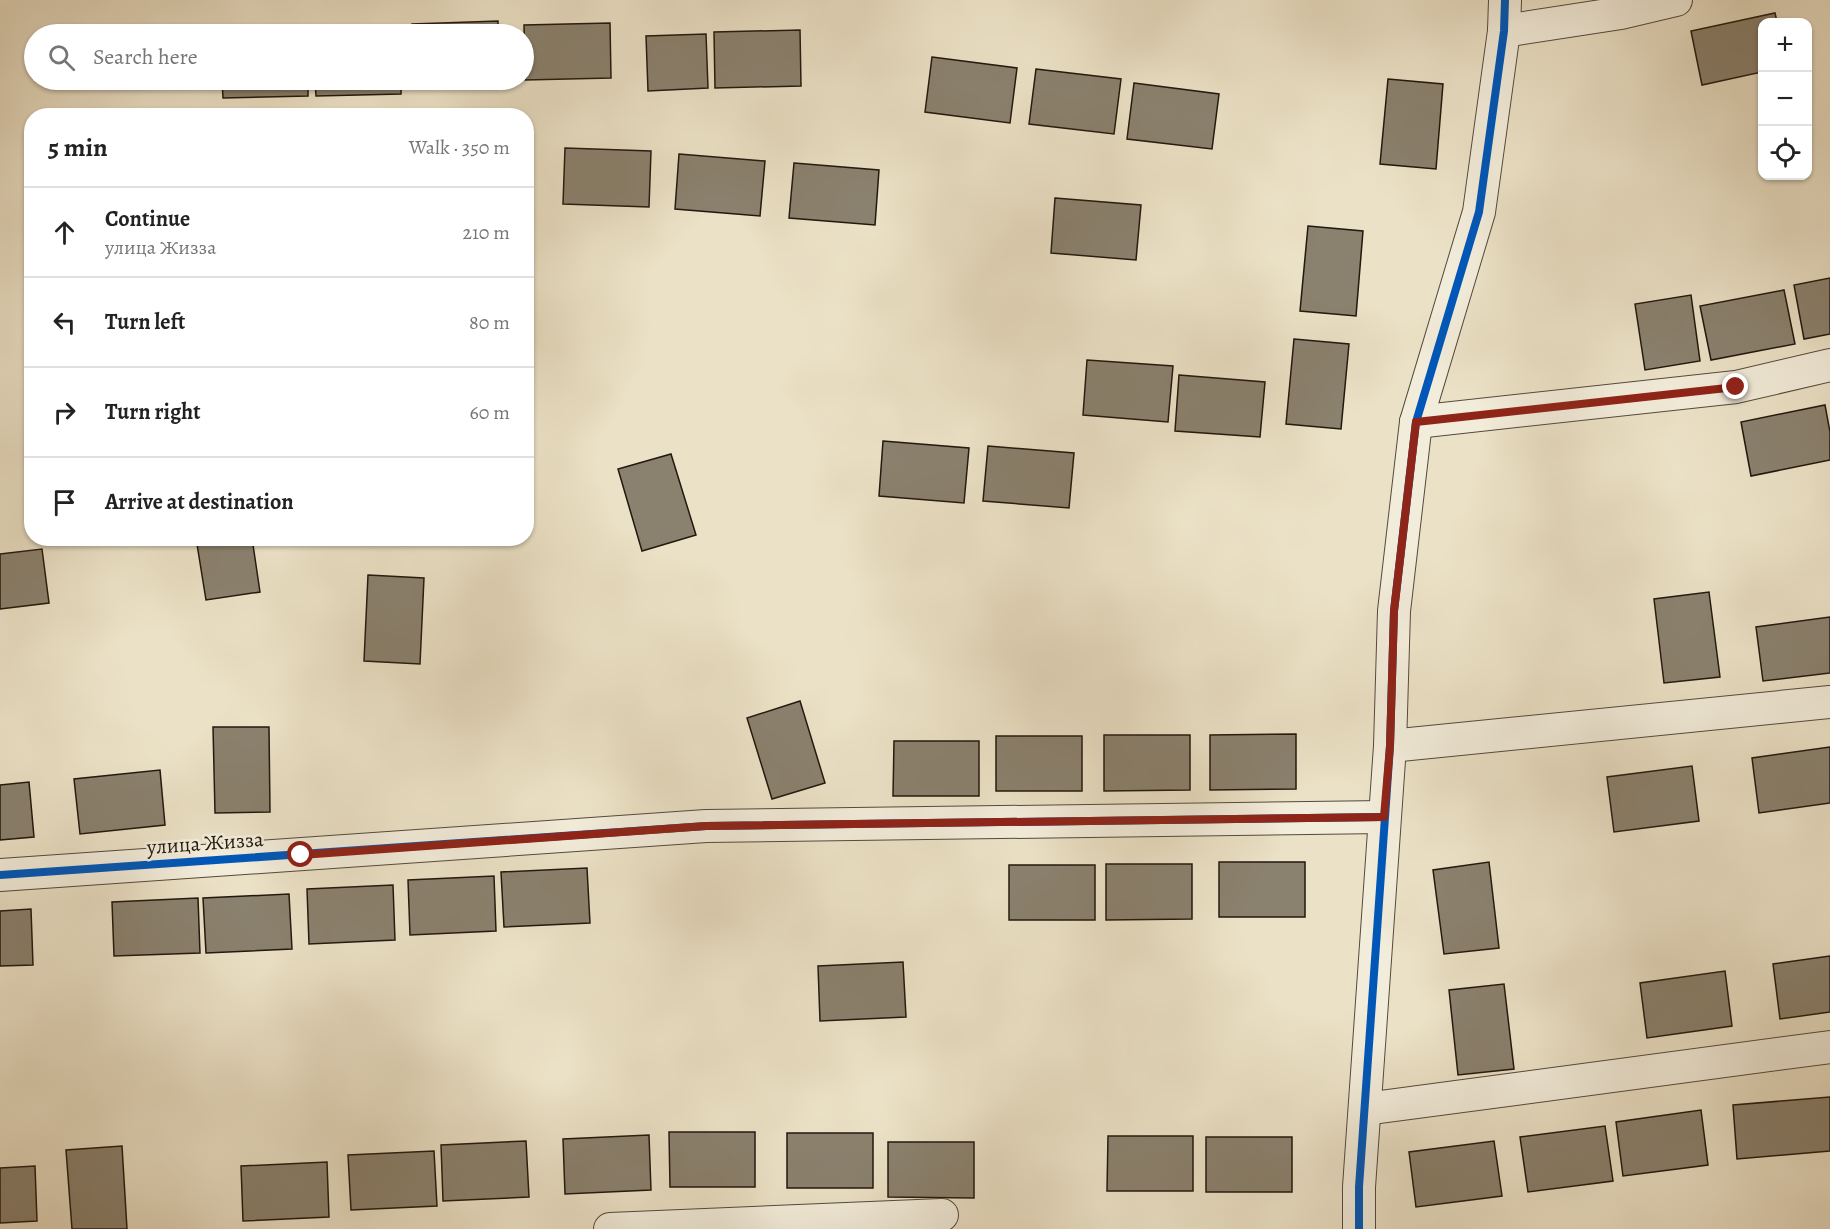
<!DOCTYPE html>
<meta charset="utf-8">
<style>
:root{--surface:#fff;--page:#f6f6f6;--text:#222;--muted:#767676;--line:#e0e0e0}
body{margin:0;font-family:Alegreya,serif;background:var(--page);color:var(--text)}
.controls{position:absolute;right:18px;top:18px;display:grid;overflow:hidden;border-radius:12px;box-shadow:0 2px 4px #0004}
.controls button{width:54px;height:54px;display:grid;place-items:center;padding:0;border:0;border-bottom:2px solid var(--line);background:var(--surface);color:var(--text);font:30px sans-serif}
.stop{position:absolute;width:18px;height:18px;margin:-14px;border:4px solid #8f2418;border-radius:50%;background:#fff}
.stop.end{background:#8f2418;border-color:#fff;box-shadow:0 2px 6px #0008}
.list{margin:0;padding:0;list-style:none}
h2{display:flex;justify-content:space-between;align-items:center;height:78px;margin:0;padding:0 24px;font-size:26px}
h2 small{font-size:20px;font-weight:400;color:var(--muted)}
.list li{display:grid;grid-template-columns:39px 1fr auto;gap:18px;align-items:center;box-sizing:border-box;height:90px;padding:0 24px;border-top:2px solid var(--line)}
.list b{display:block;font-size:22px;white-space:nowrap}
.list p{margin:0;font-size:20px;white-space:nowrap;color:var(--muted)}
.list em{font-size:20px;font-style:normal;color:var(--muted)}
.icon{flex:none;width:33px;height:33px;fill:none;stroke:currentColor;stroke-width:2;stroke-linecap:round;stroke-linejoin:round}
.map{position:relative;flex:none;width:1830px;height:1229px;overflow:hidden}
.search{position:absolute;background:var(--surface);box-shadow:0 2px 4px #0004;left:24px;top:24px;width:510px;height:66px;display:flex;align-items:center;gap:15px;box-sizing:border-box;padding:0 21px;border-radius:33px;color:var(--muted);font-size:22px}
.panel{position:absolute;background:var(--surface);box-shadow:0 2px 4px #0004;left:24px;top:108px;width:510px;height:438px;border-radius:24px}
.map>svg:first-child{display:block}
</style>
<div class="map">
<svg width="1830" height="1229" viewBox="0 0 1830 1229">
<rect width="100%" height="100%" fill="#ebe1c6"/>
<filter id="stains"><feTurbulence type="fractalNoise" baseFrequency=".00333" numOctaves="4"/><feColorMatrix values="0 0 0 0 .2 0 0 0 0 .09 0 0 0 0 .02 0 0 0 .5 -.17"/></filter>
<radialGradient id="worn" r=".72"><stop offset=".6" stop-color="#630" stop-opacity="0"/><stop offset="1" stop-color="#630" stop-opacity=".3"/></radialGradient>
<g fill="#8a816e" stroke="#21180e" stroke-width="1.5">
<polygon points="1775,13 1777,22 1762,22 1762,72 1702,85 1691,31"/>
<polygon points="498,21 498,34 412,34 412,24"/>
<polygon points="610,23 611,78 525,80 524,25"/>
<polygon points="800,30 801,86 715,88 714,32"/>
<polygon points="706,34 708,88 648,91 646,36"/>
<polygon points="932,57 1017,68 1010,123 925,112"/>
<polygon points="1036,69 1121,79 1114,134 1029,124"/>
<polygon points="1388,79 1443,84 1436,169 1380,164"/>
<polygon points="222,80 308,80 308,96 223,98"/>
<polygon points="315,80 401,80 401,94 316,96"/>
<polygon points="1134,83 1219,94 1212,149 1127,139"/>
<polygon points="565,148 651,151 649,207 563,204"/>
<polygon points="679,154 765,161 760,216 675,209"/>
<polygon points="794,163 879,170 875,225 789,218"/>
<polygon points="1055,198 1141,205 1136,260 1051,253"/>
<polygon points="1308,226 1363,231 1356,316 1300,311"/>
<polygon points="1830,278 1830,334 1804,339 1794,285"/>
<polygon points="1784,290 1795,344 1711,360 1700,306"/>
<polygon points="1691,295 1700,361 1645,370 1635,304"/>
<polygon points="1294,339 1349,344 1341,429 1286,424"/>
<polygon points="1087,360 1173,366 1168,422 1083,415"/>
<polygon points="1179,375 1265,382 1260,437 1175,431"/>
<polygon points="1825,405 1830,432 1830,460 1751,476 1741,422"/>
<polygon points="883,441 969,448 964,503 879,496"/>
<polygon points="988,446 1074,453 1069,508 983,501"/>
<polygon points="671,454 696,535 642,551 618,469"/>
<polygon points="196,538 252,538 260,592 206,600"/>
<polygon points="42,549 49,603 0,609 0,554"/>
<polygon points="368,575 424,578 420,664 364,661"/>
<polygon points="1709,592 1720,677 1664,683 1654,599"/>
<polygon points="1830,617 1830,673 1763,681 1756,627"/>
<polygon points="800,701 825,783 772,799 747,718"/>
<polygon points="213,727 269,727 270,812 215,813"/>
<polygon points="1296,734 1296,789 1210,790 1210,735"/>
<polygon points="1104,735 1190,735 1190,790 1104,791"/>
<rect x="996" y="736" width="86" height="55"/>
<polygon points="894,741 979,741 979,796 893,796"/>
<polygon points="1830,747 1830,803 1759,813 1752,758"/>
<polygon points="1692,766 1699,821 1614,832 1607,777"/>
<polygon points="160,770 165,825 80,834 74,779"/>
<polygon points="29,782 34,837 0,840 0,785"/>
<rect x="1219" y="862" width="86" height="55"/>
<polygon points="1489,862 1499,948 1444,954 1433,870"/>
<polygon points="1106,864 1192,864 1192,919 1106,920"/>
<rect x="1009" y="865" width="86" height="55"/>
<polygon points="587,868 590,923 504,927 501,872"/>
<polygon points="494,876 496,931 410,935 408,880"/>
<polygon points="393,885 395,940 309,944 307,889"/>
<polygon points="289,894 292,949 206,953 203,898"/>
<polygon points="198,898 200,953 114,956 112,902"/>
<polygon points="31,909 33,965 0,966 0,911"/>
<polygon points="1830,956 1830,1012 1780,1019 1773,964"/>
<polygon points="903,962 906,1017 820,1021 818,966"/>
<polygon points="1725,971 1732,1026 1647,1038 1640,983"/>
<polygon points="1504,984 1514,1069 1458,1075 1449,990"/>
<polygon points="1830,1097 1830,1151 1737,1159 1733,1105"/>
<polygon points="1701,1110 1708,1165 1623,1176 1616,1122"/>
<polygon points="1605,1126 1613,1181 1528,1192 1520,1137"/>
<polygon points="669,1132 755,1132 755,1187 670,1187"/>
<rect x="787" y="1133" width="86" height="55"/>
<polygon points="649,1135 651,1190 565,1194 563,1139"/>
<polygon points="1108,1136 1193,1136 1193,1191 1107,1191"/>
<rect x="1206" y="1137" width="86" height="55"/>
<polygon points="526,1141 529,1197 443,1201 441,1145"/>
<polygon points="1494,1141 1502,1196 1416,1207 1409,1152"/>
<polygon points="888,1142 974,1142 974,1198 888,1197"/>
<polygon points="122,1146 127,1229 72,1229 66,1150"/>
<polygon points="434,1151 437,1206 351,1210 348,1155"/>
<polygon points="327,1162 329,1217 243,1221 241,1166"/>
<polygon points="35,1166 37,1221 0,1223 0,1168"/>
</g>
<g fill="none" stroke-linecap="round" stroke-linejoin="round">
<g stroke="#544a3c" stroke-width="34">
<g id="street">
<polyline points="1504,31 1621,13 1676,0"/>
<polyline points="1416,422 1736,387 1830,365"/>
<polyline points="1390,746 1830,702"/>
<polyline points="0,875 706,826 1384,817"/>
<polyline points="1365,1109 1830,1047"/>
<polyline points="610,1229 942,1215"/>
<polyline points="1359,1229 1359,1187 1390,746 1394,611 1416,422 1479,212 1504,31 1505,0"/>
</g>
</g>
<use href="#street" stroke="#f2ecda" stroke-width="32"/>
<g stroke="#f2ecda" stroke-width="11">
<g id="cycleway">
<polyline points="0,875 706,826 1384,817"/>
<polyline points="1359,1229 1359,1187 1390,746 1394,611 1416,422 1479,212 1504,31 1505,0"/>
</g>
</g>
<use href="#cycleway" stroke="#0057b8" stroke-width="8"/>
</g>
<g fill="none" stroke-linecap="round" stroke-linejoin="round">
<polyline stroke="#8f2418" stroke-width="8" points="301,855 706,826 1384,817 1390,746 1394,611 1416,422 1736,387"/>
</g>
<g text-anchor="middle" stroke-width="5" stroke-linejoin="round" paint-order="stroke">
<g font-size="21" fill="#21180e" stroke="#f2ecda">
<text transform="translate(205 843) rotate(-4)" y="7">улица Жизза</text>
</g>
</g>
<rect width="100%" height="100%" filter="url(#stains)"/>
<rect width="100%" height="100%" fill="url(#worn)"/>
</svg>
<div class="controls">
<button>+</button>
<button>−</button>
<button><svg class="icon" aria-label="locate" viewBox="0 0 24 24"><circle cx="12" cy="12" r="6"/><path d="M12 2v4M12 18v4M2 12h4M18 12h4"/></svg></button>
</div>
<div class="stop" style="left:301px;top:855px"></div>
<div class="stop end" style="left:1736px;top:387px"></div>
<div class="search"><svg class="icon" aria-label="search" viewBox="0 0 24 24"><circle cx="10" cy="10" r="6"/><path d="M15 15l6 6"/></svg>Search here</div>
<section class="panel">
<h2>5 min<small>Walk · 350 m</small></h2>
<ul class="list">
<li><svg class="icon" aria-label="ahead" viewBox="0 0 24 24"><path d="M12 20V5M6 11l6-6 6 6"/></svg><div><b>Continue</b><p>улица Жизза</p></div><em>210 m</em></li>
<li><svg class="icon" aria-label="left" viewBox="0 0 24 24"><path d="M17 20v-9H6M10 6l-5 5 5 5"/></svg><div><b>Turn left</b></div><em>80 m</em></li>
<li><svg class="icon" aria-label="right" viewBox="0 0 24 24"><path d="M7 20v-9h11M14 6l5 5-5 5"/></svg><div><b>Turn right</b></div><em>60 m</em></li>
<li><svg class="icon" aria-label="arrive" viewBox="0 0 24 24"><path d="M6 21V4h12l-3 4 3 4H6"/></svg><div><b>Arrive at destination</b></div></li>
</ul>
</section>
</div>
